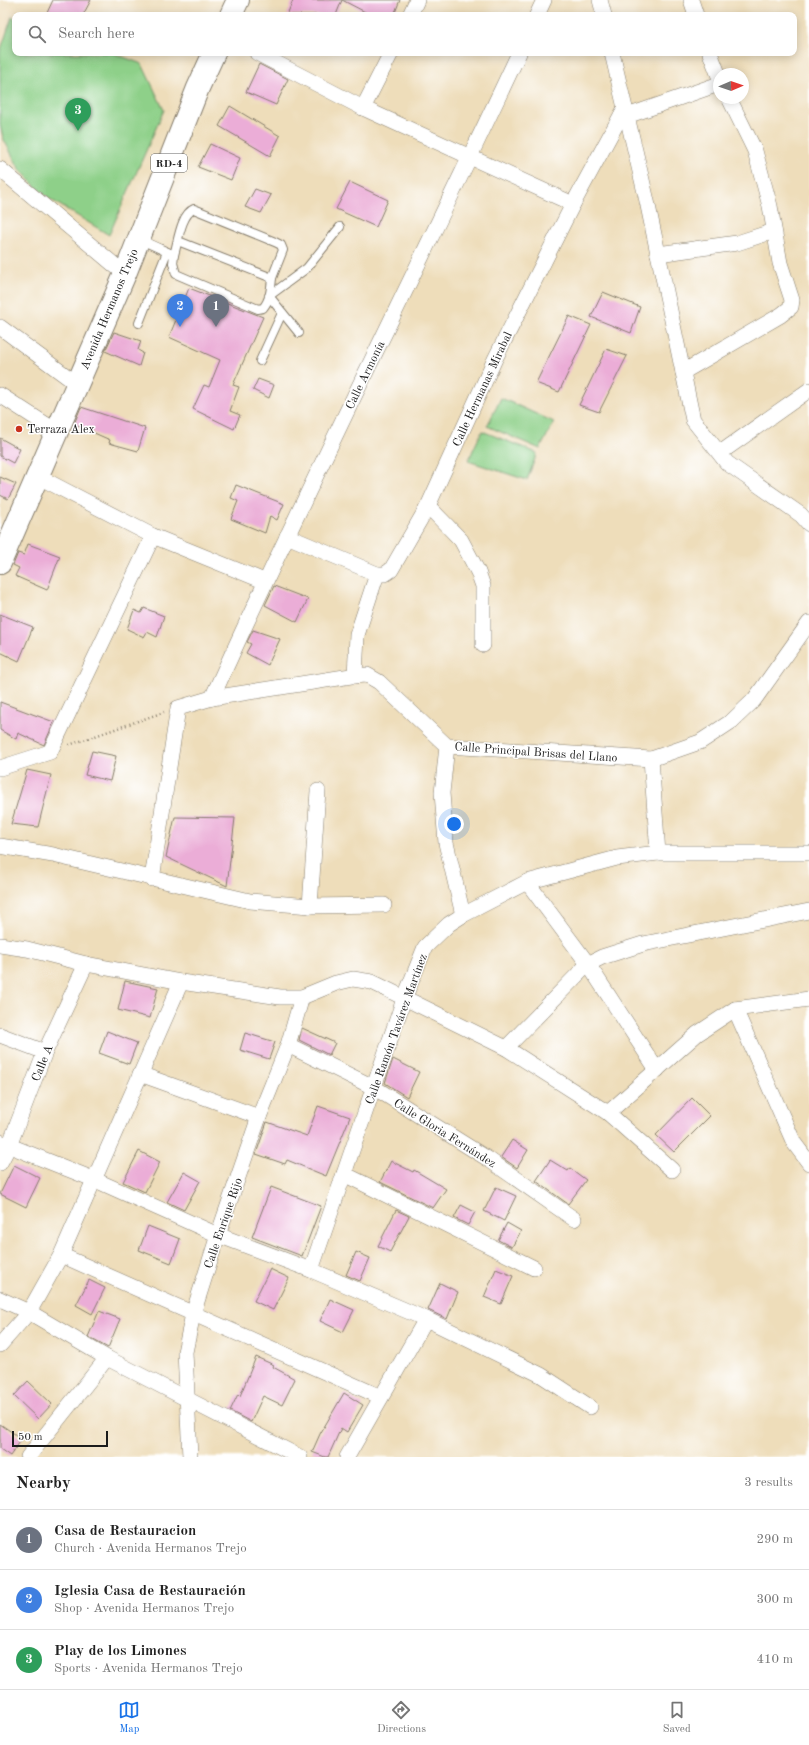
<!DOCTYPE html>
<meta charset="utf-8">
<style>
:root{--surface:#fff;--page:#f2f2f2;--text:#222;--muted:#767676;--line:#e0e0e0;--accent:#1a73e8}
body{margin:0;font-family:"Old Standard TT",serif;background:var(--page);color:var(--text)}
.compass{position:absolute;left:713px;top:68px;width:36px;height:36px;border-radius:50%;background:var(--surface);box-shadow:0 2px 10px #0003;rotate:88deg}
.scale{position:absolute;left:12px;bottom:10px;width:96px;box-sizing:border-box;padding-left:4px;border:2px solid #1c1c1c;border-top:0;font-size:11px;line-height:14px;white-space:nowrap;color:#1c1c1c;-webkit-text-stroke:3px #fff;paint-order:stroke}
.you{position:absolute;left:454px;top:824px;width:14px;height:14px;margin:-10px;border:3px solid #fff;border-radius:50%;background:#1a73e8;box-shadow:0 0 0 6px #1a73e833}
.badge{display:grid;place-items:center;width:26px;height:26px;border-radius:50%;background:var(--accent);color:#fff;font-size:13px;font-weight:700}
.pin{position:absolute;translate:-50% -33px;filter:drop-shadow(0 1px 2px #0008)}
.pin::after{content:'';position:absolute;top:21px;width:14px;height:12px;background:inherit;clip-path:polygon(0 0,100% 0,50% 100%)}
.list{margin:0;padding:0;list-style:none}
h2{display:flex;justify-content:space-between;align-items:center;height:52px;margin:0;padding:0 16px;font-size:17px}
h2 small{font-size:13px;font-weight:400;color:var(--muted)}
.list li{display:grid;grid-template-columns:26px 1fr auto;gap:12px;align-items:center;box-sizing:border-box;height:60px;padding:0 16px;border-top:1px solid var(--line)}
.list b{display:block;font-size:15px;white-space:nowrap}
.list p{margin:0;font-size:13px;white-space:nowrap;color:var(--muted)}
.list em{font-size:13px;font-style:normal;color:var(--muted)}
.icon{flex:none;width:22px;height:22px;fill:none;stroke:currentColor;stroke-width:2;stroke-linecap:round;stroke-linejoin:round}
.map{position:relative;flex:none;width:809px;height:1457px;overflow:hidden}
.search{position:absolute;background:var(--surface);box-shadow:0 2px 10px #0003;left:12px;right:12px;top:12px;height:44px;display:flex;align-items:center;gap:10px;box-sizing:border-box;padding:0 14px;border-radius:8px;color:var(--muted);font-size:15px}
.sheet{height:232px;background:var(--surface)}
nav{display:flex;justify-content:space-around;align-items:center;box-sizing:border-box;height:56px;border-top:1px solid var(--line);background:var(--surface);font-size:11px;color:var(--muted)}
nav a{display:grid;justify-items:center;gap:2px}
nav .on{color:var(--accent)}
.map>svg:first-child{display:block}
</style>
<div class="map">
<svg width="809" height="1457" viewBox="0 0 809 1457">
<rect width="100%" height="100%" fill="#fff"/>
<filter id="ink" filterUnits="userSpaceOnUse"><feTurbulence type="fractalNoise" baseFrequency=".025" numOctaves="2"/><feDisplacementMap in="SourceGraphic" scale="8" xChannelSelector="R" yChannelSelector="G"/><feConvolveMatrix kernelMatrix="1 2 1 2 8 2 1 2 1" color-interpolation-filters="sRGB"/></filter>
<filter id="wash" filterUnits="userSpaceOnUse"><feTurbulence type="fractalNoise" baseFrequency=".012" numOctaves="4" result="noise"/><feDisplacementMap in="SourceGraphic" scale="16" xChannelSelector="R" yChannelSelector="G"/><feGaussianBlur stdDeviation="0.9" result="paint"/><feColorMatrix in="noise" values="0 0 0 0 0 0 0 0 0 0 0 0 0 0 0 0 0 1.4 0 .05"/><feComposite in="paint" operator="in"/></filter>
<g filter="url(#wash)">
<rect width="100%" height="100%" fill="#eeddba"/>
<g fill="#8ed089" stroke="#557652">
<polygon points="12,17 15,18 15,53 113,53 142,64 164,110 109,235 48,198 34,185 19,168 3,138 0,125 0,52"/>
<polygon points="501,398 554,422 540,449 487,426"/>
<polygon points="482,431 537,453 527,480 468,461"/>
</g>
<g id="blocks">
<g fill="#ebadd7">
<polygon points="53,0 91,0 83,15 46,15"/>
<polygon points="293,0 400,0 394,15 371,15 342,0 336,15 287,15"/>
<polygon points="259,64 288,79 276,105 246,92"/>
<polygon points="230,106 280,136 270,156 219,126"/>
<polygon points="210,144 240,158 231,180 198,167"/>
<polygon points="350,182 388,200 376,227 336,209"/>
<polygon points="255,189 271,195 261,213 245,207"/>
<polygon points="189,288 263,317 233,385 239,387 230,411 240,415 234,429 193,409 204,385 209,387 220,360 169,337"/>
<polygon points="603,292 640,307 631,333 591,317"/>
<polygon points="569,316 591,325 559,392 536,383"/>
<polygon points="114,332 141,341 138,350 143,353 139,366 105,351"/>
<polygon points="606,349 627,356 599,412 579,405"/>
<polygon points="258,379 274,385 269,398 253,390"/>
<polygon points="81,407 145,428 138,451 109,443 110,440 74,424"/>
<polygon points="0,438 20,449 13,463 0,456"/>
<polygon points="0,477 16,484 8,499 0,495"/>
<polygon points="236,485 284,504 277,520 270,516 265,533 231,519 238,501 231,498"/>
<polygon points="28,544 60,556 47,590 15,576 19,568 13,565 18,553 24,555"/>
<polygon points="274,586 308,599 297,622 265,605"/>
<polygon points="144,608 164,616 157,637 147,632 144,637 127,629 134,610 141,613"/>
<polygon points="0,614 33,627 19,661 0,652"/>
<polygon points="253,630 280,639 268,665 246,653 251,644 247,642"/>
<polygon points="0,702 54,722 44,745 18,733 16,739 0,730"/>
<polygon points="92,751 116,756 110,781 85,775"/>
<polygon points="27,770 51,775 38,827 11,824"/>
<polygon points="175,817 235,818 227,886 166,857"/>
<polygon points="125,981 158,988 150,1018 118,1010"/>
<polygon points="302,1028 335,1043 329,1055 299,1040"/>
<polygon points="107,1031 137,1043 129,1064 99,1053"/>
<polygon points="245,1033 275,1042 269,1059 240,1050"/>
<polygon points="393,1059 419,1072 407,1097 385,1083"/>
<polygon points="692,1098 710,1116 674,1152 656,1135"/>
<polygon points="318,1106 350,1117 326,1176 287,1160 285,1164 256,1154 267,1122 307,1136"/>
<polygon points="512,1140 528,1150 517,1168 501,1157"/>
<polygon points="139,1151 160,1162 145,1192 123,1182"/>
<polygon points="550,1160 568,1171 570,1168 586,1180 568,1204 536,1181"/>
<polygon points="391,1161 413,1172 414,1170 446,1189 433,1208 380,1182"/>
<polygon points="14,1165 40,1178 26,1207 0,1194"/>
<polygon points="184,1172 200,1181 184,1210 167,1202"/>
<polygon points="271,1187 321,1206 302,1256 252,1237"/>
<polygon points="496,1187 516,1196 504,1221 484,1211"/>
<polygon points="461,1205 475,1212 468,1225 454,1218"/>
<polygon points="396,1210 409,1216 390,1252 378,1246"/>
<polygon points="507,1223 521,1231 512,1247 498,1240"/>
<polygon points="148,1226 180,1239 171,1263 139,1250"/>
<polygon points="356,1252 370,1258 360,1281 346,1275"/>
<polygon points="270,1269 289,1278 273,1310 254,1301"/>
<polygon points="496,1269 513,1276 501,1304 484,1297"/>
<polygon points="89,1280 105,1288 92,1314 76,1305"/>
<polygon points="440,1283 458,1292 447,1319 428,1310"/>
<polygon points="330,1299 354,1310 343,1332 320,1321"/>
<polygon points="99,1311 120,1319 108,1348 88,1337"/>
<polygon points="256,1357 274,1365 273,1367 295,1379 282,1405 263,1396 251,1422 230,1411 238,1394 240,1396"/>
<polygon points="28,1381 52,1404 38,1419 14,1396"/>
<polygon points="344,1393 363,1405 347,1432 341,1428 328,1457 325,1457 312,1452 320,1434"/>
<polygon points="0,1424 22,1439 10,1456 0,1449"/>
</g>
</g>
</g>
<g filter="url(#ink)">
<use href="#blocks" fill-opacity="0" stroke="#857c6b" stroke-width="1"/>
<g fill="none" stroke-linecap="round" stroke-linejoin="round">
<g stroke="#857c6b" stroke-width="10">
<g id="service">
<path d="M139 239 174 255C178 242 181 214 194 209L275 242 281 245 283 250 272 278 178 241"/>
<path d="M174 255 173 263 176 274 258 309 263 308C270 300 271 289 272 278"/>
<polyline points="139,323 167,252"/>
<polyline points="299,333 269,296 307,268 340,227"/>
<polyline points="260,361 282,313"/>
</g>
</g>
<g stroke="#857c6b" stroke-width="16">
<g id="minor">
<polyline points="600,0 604,15"/>
<polyline points="691,0 696,15"/>
<polyline points="410,15 417,0"/>
<polyline points="537,15 544,0"/>
<polyline points="257,53 363,108 573,204"/>
<polyline points="612,53 647,201 693,420 727,463 801,515 809,524"/>
<polyline points="710,53 719,76"/>
<polyline points="363,108 391,53"/>
<polyline points="627,116 719,84"/>
<polyline points="0,169 125,274"/>
<polyline points="658,254 737,243 774,231"/>
<polyline points="0,327 77,384"/>
<polyline points="683,372 781,315 791,307 792,300 780,263 770,206 755,151 729,98"/>
<polyline points="0,395 56,431"/>
<polyline points="720,453 809,390"/>
<polyline points="37,476 153,536 264,581"/>
<polyline points="428,506 461,540 478,572 483,586 483,645"/>
<polyline points="287,536 377,574 385,574 391,570 428,506 495,359 573,204 625,108"/>
<polyline points="355,676 357,635 377,574"/>
<path d="M212 698C310 481 418 269 519 53"/>
<polyline points="447,746 442,793 446,843 463,915"/>
<polyline points="651,759 658,853"/>
<polyline points="0,768 50,752 153,536"/>
<polyline points="0,846 53,855 250,901 310,906 384,905"/>
<polyline points="152,879 178,708 212,698 351,676 367,675 379,682 447,746 651,759 700,742 732,721 754,700 809,623"/>
<polyline points="527,882 588,964 657,1070"/>
<polyline points="310,906 318,791"/>
<polyline points="0,945 27,949 86,964 181,982 280,997 302,997 336,983 353,979 372,982 506,1048 608,1113 672,1170"/>
<polyline points="735,1009 794,1143 809,1163"/>
<polyline points="0,1035 45,1052"/>
<polyline points="288,1045 375,1088 488,1159 574,1219"/>
<polyline points="506,1048 588,964 602,957 643,944 809,911"/>
<polyline points="140,1074 259,1117"/>
<polyline points="608,1113 697,1034 735,1009 809,999"/>
<polyline points="0,1142 93,1179 218,1235 311,1270 426,1319 541,1375 590,1407"/>
<polyline points="0,1163 9,1146 45,1052 86,964"/>
<polyline points="344,1174 534,1268"/>
<polyline points="61,1255 381,1397"/>
<polyline points="311,1270 404,999 425,947 449,924 463,915 527,882 617,858 658,853 809,853"/>
<polyline points="0,1299 29,1312 107,1358 300,1457"/>
<polyline points="0,1345 29,1312 61,1255 181,982"/>
<polyline points="28,1457 107,1358"/>
<polyline points="190,1457 185,1352 193,1314 218,1235 259,1117 288,1045 302,997"/>
<polyline points="347,1457 426,1319"/>
</g>
</g>
<g stroke="#857c6b" stroke-width="24">
<g id="primary">
<polyline points="231,15 238,0"/>
<polyline points="0,563 125,274 198,88 214,53"/>
</g>
</g>
<polyline stroke="#857c6b" stroke-width="2.5" stroke-dasharray="1 3" stroke-linecap="butt" points="69,745 164,712"/>
<use href="#service" stroke="#fff" stroke-width="8"/>
<use href="#minor" stroke="#fff" stroke-width="15"/>
<use href="#primary" stroke="#fff" stroke-width="22"/>
</g>
</g>
<circle fill="#c8321e" stroke="#fff" stroke-width="1.5" cx="19" cy="429" r="4"/>
<g text-anchor="middle" stroke-width="3" stroke-linejoin="round" paint-order="stroke">
<rect fill="#fff" stroke="#606060" stroke-width="1" x="151" y="154" width="36" height="18" rx="3"/>
<g font-size="11" font-weight="bold" fill="#1c1c1c">
<text x="169" y="167">RD-4</text>
</g>
<g font-size="12" fill="#1c1c1c" stroke="#fff">
<text transform="translate(109 309) rotate(-67)" y="4">Avenida Hermanos Trejo</text>
<text transform="translate(365 375) rotate(-64)" y="4">Calle Armonía</text>
<text transform="translate(482 389) rotate(-65)" y="4">Calle Hermanas Mirabal</text>
<text transform="translate(536 752) rotate(4)" y="4">Calle Principal Brisas del Llano</text>
<text transform="translate(396 1029) rotate(-70)" y="4">Calle Ramón Tavárez Martínez</text>
<text transform="translate(42 1063) rotate(-68)" y="4">Calle A</text>
<text transform="translate(445 1133) rotate(32)" y="4">Calle Gloria Fernández</text>
<text transform="translate(223 1223) rotate(-71)" y="4">Calle Enrique Rijo</text>
</g>
<g font-size="12" fill="#1c1c1c" stroke="#fff" text-anchor="start">
<text x="27" y="433">Terraza Alex</text>
</g>
</g>
</svg>
<svg class="compass" viewBox="-18 -18 36 36"><path d="M0-13l5 13h-10z" fill="#e53935"/><path d="M0 13l5-13h-10z" fill="#767676"/></svg>
<div class="scale">50 m</div>
<div class="you"></div>
<div class="pin badge" style="left:216px;top:327px;background:#6b7280">1</div>
<div class="pin badge" style="left:180px;top:327px;background:#3f7fe0">2</div>
<div class="pin badge" style="left:78px;top:131px;background:#2e9e5b">3</div>
<div class="search"><svg class="icon" aria-label="search" viewBox="0 0 24 24"><circle cx="10" cy="10" r="6"/><path d="M15 15l6 6"/></svg>Search here</div>
</div>
<section class="sheet">
<h2>Nearby<small>3 results</small></h2>
<ul class="list">
<li><span class="badge" style="background:#6b7280">1</span><div><b>Casa de Restauracion</b><p>Church · Avenida Hermanos Trejo</p></div><em>290 m</em></li>
<li><span class="badge" style="background:#3f7fe0">2</span><div><b>Iglesia Casa de Restauración</b><p>Shop · Avenida Hermanos Trejo</p></div><em>300 m</em></li>
<li><span class="badge" style="background:#2e9e5b">3</span><div><b>Play de los Limones</b><p>Sports · Avenida Hermanos Trejo</p></div><em>410 m</em></li>
</ul>
</section>
<nav>
<a class="on"><svg class="icon" aria-label="map" viewBox="0 0 24 24"><path d="M3 6l6-2 6 2 6-2v14l-6 2-6-2-6 2zM9 4v14M15 6v14"/></svg>Map</a>
<a><svg class="icon" aria-label="directions" viewBox="0 0 24 24"><path d="M12 3l9 9-9 9-9-9zM9 14v-3h6M13 9l2 2-2 2"/></svg>Directions</a>
<a><svg class="icon" aria-label="saved" viewBox="0 0 24 24"><path d="M7 4h10v16l-5-4-5 4z"/></svg>Saved</a>
</nav>
